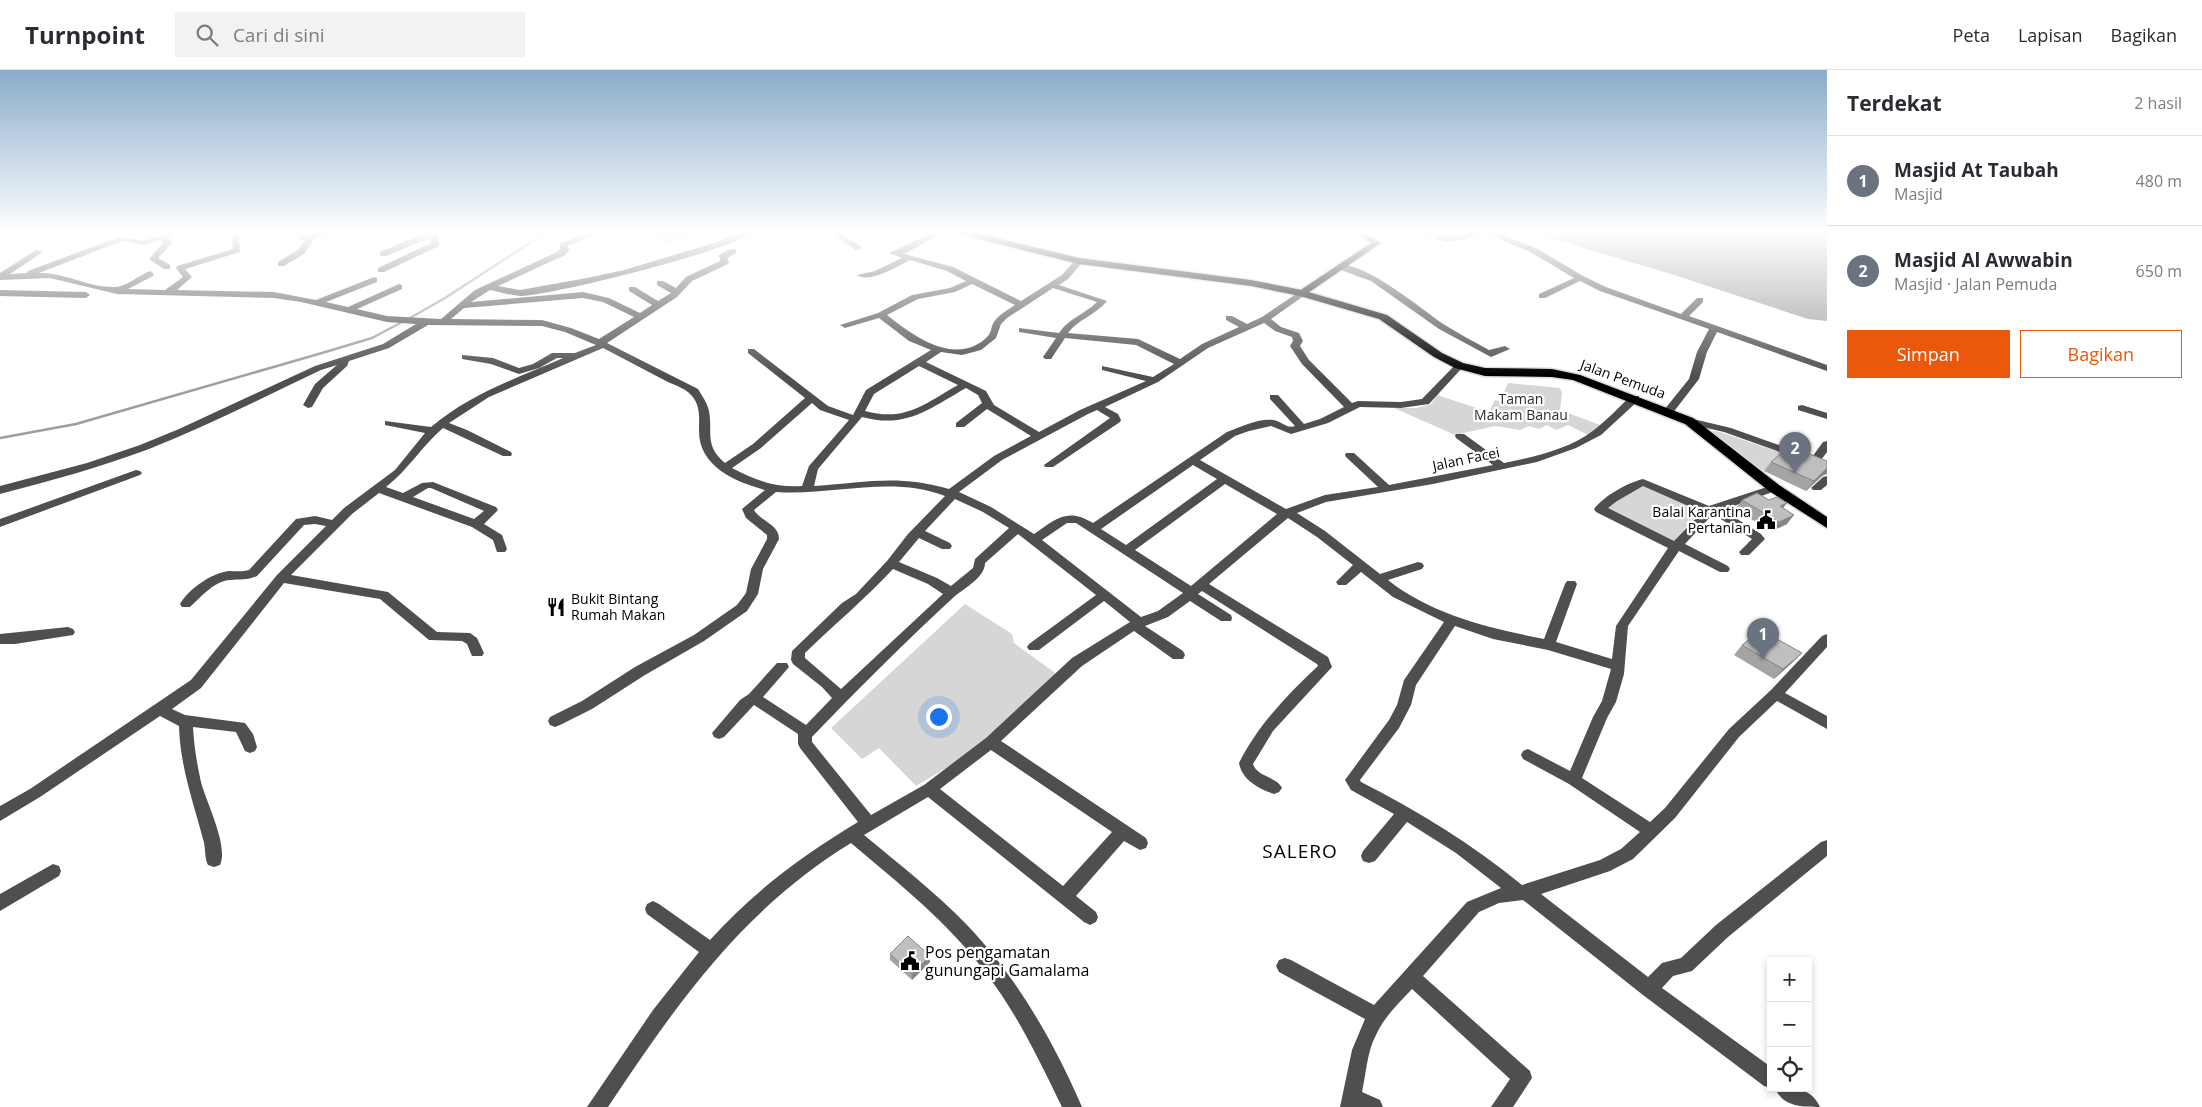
<!DOCTYPE html>
<html lang="id">
<meta charset="utf-8">
<style>
:root{--surface:#fff;--page:#f2f2f3;--text:#2b2b33;--muted:#7c7c81;--line:#e1e1e2;--accent:#ea580c}
body{margin:0;font-family:"Open Sans",sans-serif;background:var(--page);color:var(--text)}
.controls{position:absolute;right:15px;bottom:15px;display:grid;overflow:hidden;border-radius:0px;box-shadow:0 2px 8px #0003}
.controls button{width:45px;height:45px;display:grid;place-items:center;padding:0;border:0;border-bottom:1px solid var(--line);background:var(--surface);color:var(--text);font:25px sans-serif}
.you{position:absolute;left:938px;top:646px;width:18px;height:18px;margin:-12px;border:4px solid #fff;border-radius:50%;background:#1a73e8;box-shadow:0 0 0 8px #1a73e833}
.badge{display:grid;place-items:center;width:32px;height:32px;border-radius:50%;background:var(--accent);color:#fff;font-size:16px;font-weight:700}
.pin{position:absolute;translate:-50% -41px;filter:drop-shadow(0 1px 2px #0008)}
.pin::after{content:'';position:absolute;top:26px;width:18px;height:15px;background:inherit;clip-path:polygon(0 0,100% 0,50% 100%)}
.list{margin:0;padding:0;list-style:none}
h2{display:flex;justify-content:space-between;align-items:center;height:65px;margin:0;padding:0 20px;font-size:21px}
h2 small{font-size:16px;font-weight:400;color:var(--muted)}
.list li{display:grid;grid-template-columns:32px 1fr auto;gap:15px;align-items:center;box-sizing:border-box;height:90px;padding:0 20px;border-top:1px solid var(--line)}
.list b{display:block;font-size:19px;white-space:nowrap}
.list p{margin:0;font-size:16px;white-space:nowrap;color:var(--muted)}
.list em{font-size:16px;font-style:normal;color:var(--muted)}
.actions{display:flex;gap:10px;padding:15px 20px}
.actions a{flex:1;padding:11px 0;border:1px solid var(--accent);border-radius:0px;text-align:center;font-size:18px;color:var(--accent)}
.actions .main{background:var(--accent);color:#fff}
.icon{flex:none;width:28px;height:28px;fill:none;stroke:currentColor;stroke-width:2;stroke-linecap:round;stroke-linejoin:round}
.map{position:relative;flex:none;width:1827px;height:1037px;overflow:hidden}
header{display:flex;align-items:center;gap:30px;box-sizing:border-box;height:70px;padding:0 25px;background:var(--surface);border-bottom:1px solid var(--line)}
header strong{font-size:24px}
nav{display:flex;gap:28px;margin-inline-start:auto;font-size:18px}
.search{width:350px;height:45px;background:var(--page);display:flex;align-items:center;gap:12px;box-sizing:border-box;padding:0 18px;border-radius:0px;color:var(--muted);font-size:19px}
main{display:flex}
aside{flex:1;background:var(--surface)}
.map>svg:first-child{display:block}
</style>
<header>
<strong>Turnpoint</strong>
<div class="search"><svg class="icon" aria-label="search" viewBox="0 0 24 24"><circle cx="10" cy="10" r="6"/><path d="M15 15l6 6"/></svg>Cari di sini</div>
<nav><a>Peta</a><a>Lapisan</a><a>Bagikan</a></nav>
</header>
<main>
<div class="map">
<svg width="1827" height="1037" viewBox="0 0 1827 1037">
<rect width="100%" height="100%" fill="#fff"/>
<g fill="#d6d6d6">
<polygon points="645,161 695,161 699,163 666,174"/>
<path d="M1407 161H1478C1462 167 1418 172 1404 162Z"/>
<polygon points="1508,313 1560,318 1562,323 1560,340 1600,355 1588,365 1568,355 1556,360 1547,355 1539,359 1529,356 1520,360 1495,356 1455,365 1394,338 1417,338 1431,334 1437,325 1489,342 1495,330 1500,331"/>
<polygon points="1715,361 1720,362 1785,384 1762,402 1714,365 1712,362"/>
<polygon points="1643,413 1702,440 1671,474 1602,439"/>
<polygon points="965,534 1012,564 1014,573 1062,608 966,686 916,716 879,678 862,689 831,658"/>
</g>
<polygon fill="#9d9d9d" points="1527,161 1827,161 1827,251 1808,249 1671,204"/>
<g fill="none" stroke-linecap="round" stroke-linejoin="round">
<g stroke="#9d9d9d" stroke-width="2.5">
<polyline points="410,248 445,228 548,161"/>
<polyline points="0,368 76,354 322,283 372,268 404,251"/>
</g>
<g stroke="#dbdbdb" stroke-width="3">
<polygon id="major" points="1354,161 1363,161 1381,173 1305,225 1299,225 1299,221 1371,173"/>
</g>
<g stroke="#dbdbdb" stroke-width="3">
<polygon id="highway" points="952,161 968,161 1079,188 1251,210 1302,220 1387,245 1442,283 1463,293 1485,298 1552,299 1580,305 1693,348 1779,415 1827,447 1827,458 1769,421 1685,354 1573,310 1552,307 1485,306 1455,298 1434,287 1379,249 1300,226 1251,216 1079,194 954,163"/>
</g>
<g fill="#4f4f4f" fill-rule="evenodd">
<path d="M175 161H186L168 168 172 173 158 188 170 195V199H164L149 189 163 173 161 170 143 175 122 171 39 203C65 202 89 218 115 217 126 217 139 205 150 201L154 204 153 206 128 219 165 220 183 207 176 198 177 196 233 179 231 167 235 165 239 167 240 182 185 199 192 207 177 220 274 222 316 230 374 207 377 208V212L326 232 348 237 399 214 402 215V219L357 239 387 246 441 249 475 220 559 181 561 173 594 161H604L568 176 569 180 565 185 498 216 520 220 587 208 624 200 714 173 745 161H755C738 179 550 226 520 226 510 225 499 222 490 220L471 232 583 222 609 228 640 243 652 235 629 221V217H635L658 231 671 223 657 215V211H663L676 218 686 207 720 191 719 185 730 179H736V183L727 188 729 192 728 194 692 211 677 227 607 273 698 319C702 326 707 332 709 341 713 363 704 375 725 393L753 374 805 328 748 283V279H754L828 336 853 345 866 320 931 280 909 271 879 248 845 258 840 255 878 243 912 225 950 218 966 211 947 201 910 190C898 196 869 214 857 205L875 201 902 188 889 183 936 161H946L904 184 953 197 1021 231 1062 205 1076 189H1082V193L1068 209 1059 215 1107 231C1096 245 1077 250 1068 263L1138 269 1180 289 1202 274 1239 257 1226 250V246H1232L1247 254 1262 247 1302 220 1306 223 1305 225 1271 249 1281 257 1299 263 1303 271 1300 276 1309 290 1352 333 1358 331 1401 332 1422 329 1456 294H1462V298L1429 334 1401 338 1360 337 1328 353 1291 364 1271 356 1249 361 1235 366 1200 390 1286 439 1325 425 1378 417 1346 387 1345 385 1346 383H1354L1389 415 1493 395 1456 368 1455 366 1456 364H1464L1504 393C1534 387 1570 379 1594 360 1607 350 1619 337 1631 326H1639V330L1601 365 1576 378 1537 392 1433 414 1326 432 1297 443 1325 461 1380 504 1418 492 1422 493 1424 496 1422 499 1388 510C1432 545 1489 558 1544 569L1565 514 1567 511H1575L1577 514 1556 572 1612 589 1616 556 1668 478 1596 442 1594 439C1604 426 1627 413 1643 409L1709 436 1770 416H1778L1780 418 1778 420 1723 440 1761 464 1765 469 1749 485H1741L1739 482 1752 469 1713 444 1685 474 1728 496 1730 499 1728 502H1720L1679 481 1628 556 1624 604 1616 632 1607 648 1582 708 1650 752 1665 738 1729 659 1771 620 1822 566 1827 564V577L1785 623 1827 646V659L1777 631 1739 667 1675 748 1633 789 1610 801 1541 824 1648 907 1662 893 1681 888 1716 855 1821 772 1827 770V786L1728 867 1692 901 1673 906 1662 918 1771 997V1018L1764 1016 1643 925 1523 830 1499 833 1479 842 1423 906 1530 1001 1532 1008 1513 1037H1491L1510 1009 1412 919C1399 933 1384 947 1376 965 1367 982 1366 1004 1362 1022L1380 1030 1383 1037H1340L1352 980 1365 949 1279 902 1276 896 1279 890 1285 888 1291 890 1374 935 1467 832 1501 818 1456 783 1407 752 1375 791 1369 793 1363 791 1361 786 1363 781 1394 744 1351 720 1345 710 1389 650 1397 635 1404 610 1444 552 1393 527 1361 502 1346 515H1338L1336 512 1353 495 1317 467 1288 448 1209 514 1328 587 1332 597 1273 661 1253 694C1257 707 1276 706 1282 718L1279 722 1274 724C1259 719 1242 710 1239 693 1258 655 1287 625 1318 596L1317 594 1202 521 1198 524 1231 545 1232 548 1231 551H1221L1190 531 1168 547 1145 556 1183 581 1185 585 1183 589H1173L1134 561 1082 596 1001 671 1146 768 1148 773 1146 778 1140 780 1124 771 1076 826 1096 842 1098 847 1096 852 1090 855 1084 852 928 727 864 765C899 794 935 822 967 855 1016 906 1054 972 1082 1037H1062C1039 990 1017 943 985 902 948 852 898 813 851 773 742 840 678 932 608 1037H587L653 940 699 882 647 844 645 839 647 834 653 831 659 834 710 870C753 822 803 785 858 752L800 678 798 674V664L754 635 724 667 719 669 714 667 712 663 740 630 749 624 777 593H787L789 597 763 627 806 655 832 628 822 617 793 594 791 590 792 581 842 533 856 524 887 491 908 464 945 426C891 405 832 426 776 422L754 440C760 451 779 454 779 469L763 499 758 524 747 541 704 571 645 605 592 639 560 655 555 657 550 655 548 651 550 647 582 631 635 597 694 565 737 535 746 523 751 499 767 469V465L746 448 742 439 765 420C736 412 699 397 699 361 699 349 701 335 691 325 686 319 675 315 668 312 646 301 625 289 603 278L489 327 449 353 467 360 511 382 512 384 511 386H503L443 358C422 376 408 400 386 417L403 423 422 413 433 412 496 437 498 440 484 454 502 465 507 479 505 482H497L493 470 472 457 379 423 352 444 291 505 388 522 437 562 470 563 477 568 484 583 482 586H472L467 574 462 571 429 570 380 529 284 513 201 618 172 639 185 645 245 653 253 664 257 677 255 681 250 683 245 681 236 662 193 657C194 676 197 694 201 712 206 732 229 776 220 795L214 797 208 795C204 787 206 777 203 769 193 731 180 696 179 656L160 646 40 727 0 751V736L30 719 191 610 277 505 326 456 315 454 304 455 257 506C248 510 240 509 230 510 214 511 201 527 190 537H182L180 534C189 519 211 503 229 501 236 501 242 502 249 500L296 449 315 446 332 450 344 438 395 400 425 363 385 355V351L431 357C470 324 517 308 563 288H557L539 298 519 304 491 294 462 289V285L493 288 519 298 533 294 552 283H575L596 275 565 262 542 256 428 255 389 278 349 291 347 296 323 318 312 337 308 338 303 335 315 314 337 295 321 300C264 327 208 356 149 379 101 397 50 411 0 424V416L87 393 140 375 179 359 315 296 383 274 416 254 387 252 301 232 274 228 117 224 50 208 0 210V203L36 180 43 182 10 204 27 203 28 201 119 167 143 171ZM972 214 1015 235C1008 240 999 244 994 252 991 256 992 261 988 266 957 298 913 266 887 245L918 229 955 222ZM1053 218 1097 232C1085 244 1069 248 1059 263L1019 258V262L1056 268 1043 287 1045 289H1051L1065 268 1136 275 1174 294 1153 307 1102 296V300L1146 311 1080 340 1039 362 994 335 986 321 926 292 941 282 962 285 981 280 996 268 1001 254 1007 248ZM583 228 603 232 634 247 599 269 571 258 542 250 451 249 464 238ZM1264 253 1275 261 1292 267 1293 271 1290 276 1302 294 1344 337 1320 349 1304 354 1278 325H1270V329L1295 356C1286 359 1282 351 1273 350 1259 348 1240 357 1227 362L1093 453C1067 437 1056 449 1034 464L991 437 959 422 1002 390 1088 344 1097 340 1110 348 1044 395 1045 397H1053L1120 352 1121 350 1118 344 1105 337 1158 312 1208 278ZM919 296 958 315C924 334 906 352 865 341L874 324ZM966 318 978 325 982 333 956 353V357H964L987 339 1031 366 994 386 949 419C896 404 866 413 814 416L818 399 862 347C906 359 929 339 966 318ZM812 333 820 340 849 350 809 396 802 416C776 418 754 410 732 398L761 378ZM1193 395 1217 409 1126 475 1101 459ZM1225 414 1277 444 1191 516 1135 480ZM1643 416 1702 442 1674 471 1608 438 1617 431ZM428 418H431L484 441 474 449 413 427ZM955 429 983 442 1009 458 975 489 973 498 951 516 937 508 899 492 919 468 942 479H950L952 476 950 473 925 461ZM1067 453H1076L1183 523 1158 541 1141 547 1042 470ZM1018 464 1096 525 1029 574 1027 577 1029 580H1039L1104 531 1130 552 1072 588 986 668 924 715 871 745 812 672V667C858 619 906 571 955 526 965 518 985 507 985 493ZM893 499 928 514 943 524 841 619 805 588V583C835 554 865 529 893 499ZM1455 556 1493 569 1548 580 1611 599 1602 631 1593 647 1570 701 1528 679 1523 681 1521 685 1523 689 1569 714 1640 762 1621 779 1600 790 1522 815C1472 774 1418 741 1361 712L1360 710 1399 658 1411 635 1416 615ZM991 680 1112 762 1063 816 940 719Z"/>
<polygon points="291,161 300,161 305,165 323,161 335,161 315,168 304,184 284,196 278,196 278,192 298,180 305,170 301,170"/>
<polygon points="430,161 438,161 439,176 384,202 378,202 378,198 431,173 429,168 386,186 380,186 380,182"/>
<polygon points="828,161 837,161 863,178 856,180"/>
<path d="M1473 161H1494L1538 179 1583 206 1606 217 1681 244 1697 228H1703V232L1689 246 1827 295V301L1717 262 1707 282 1699 309 1672 344H1664V340L1689 309 1697 282 1709 259 1600 221 1580 211 1545 228H1539V224L1574 208 1532 183 1484 162C1473 168 1448 176 1436 168L1440 166H1457Z"/>
<path d="M1338 195C1365 191 1422 240 1445 255 1459 264 1475 272 1489 280L1505 276 1510 279 1491 287 1439 259 1371 211 1338 199Z"/>
<polygon points="0,220 86,222 90,225 86,228 0,226"/>
<polygon points="1802,335 1827,343 1827,349 1798,340 1798,336"/>
<polygon points="1689,348 1731,358 1812,387 1823,372 1827,371 1827,382 1821,390 1827,392 1827,399 1724,362 1685,353 1685,349"/>
<polygon points="136,400 140,401 142,403 140,405 0,457 0,449"/>
<polygon points="1827,406 1827,415 1821,420 1813,420 1811,418 1823,407"/>
<polygon points="68,557 73,559 75,562 73,565 15,574 0,574 0,564"/>
<polygon points="53,794 59,796 61,801 59,806 0,841 0,824"/>
<path d="M1775 1018C1793 1018 1811 1017 1820 1037 1801 1037 1783 1037 1775 1018Z"/>
</g>
<use href="#major" fill="#000" fill-rule="evenodd"/>
<use href="#highway" fill="#000" fill-rule="evenodd"/>
</g>
<g fill="#a4a4a4">
<polygon points="1771,392 1822,406 1806,421 1764,401"/>
<polygon points="1742,430 1783,438 1787,454 1772,461 1735,440"/>
<polygon points="1742,575 1793,592 1774,609 1734,585"/>
<polygon points="890,884 930,886 930,892 912,910 890,890"/>
</g>
<g fill="#868686">
<polygon points="1827,398 1827,404 1822,406 1806,421 1814,411"/>
<polygon points="1787,433 1780,442 1780,436"/>
<polygon points="1794,445 1787,454 1772,461 1779,452"/>
<polygon points="1802,583 1793,592 1774,609 1783,599"/>
<polygon points="930,886 930,892 912,910 912,904"/>
</g>
<g fill="#bfbfbf" stroke="#868686">
<polygon points="1790,376 1827,391 1827,398 1814,411 1771,392"/>
<polygon points="1757,423 1769,430 1777,427 1787,433 1780,436 1794,445 1779,452 1742,430"/>
<polygon points="1761,560 1802,583 1783,599 1742,575"/>
<polygon points="908,866 930,886 912,904 890,884"/>
</g>
<linearGradient id="sky" x2="0" y2="1"><stop stop-color="#8aabca"/><stop offset="0.53" stop-color="#fff"/><stop offset="1" stop-color="#fff" stop-opacity="0"/></linearGradient>
<rect width="1827" height="306" fill="url(#sky)"/>
<defs>
<g id="civic-bare" transform="scale(1.5)"><path d="M-.6-6.5H3V-4.5H.6V-3L4-1V1h2V6H-6V1h2V-1L-.6-3ZM-1.2 2.5V6h2.4V2.5Z" fill="#000" stroke="#fff" stroke-width="2.5" paint-order="stroke"/></g>
<g id="restaurant-bare" transform="scale(1.5)"><path d="M-5-6h1v4h1v-4h1v4h1v-4h1v5L-1.5 .5V6h-2V.5L-5-1ZM5-6V6H3V1.5H1.5Q1.5-4 5-6Z" fill="#000" stroke="#fff" stroke-width="2.5" paint-order="stroke"/></g>
</defs>
<g fill-rule="evenodd">
<use href="#civic-bare" x="1766" y="450"/>
<use href="#restaurant-bare" x="556" y="537"/>
<use href="#civic-bare" x="910" y="891"/>
</g>
<g text-anchor="middle" stroke-width="4.5" stroke-linejoin="round" paint-order="stroke">
<g font-size="14" fill="#000" stroke="#fff">
<text transform="translate(1623 309) rotate(20)" y="5">Jalan Pemuda</text>
<text transform="translate(1466 389) rotate(-12)" y="5">Jalan Facei</text>
</g>
<g font-size="14" fill="#2d2d2d" stroke="#fff">
<text x="1521" y="334">Taman<tspan x="1521" dy="16">Makam Banau</tspan></text>
</g>
<g font-size="14" fill="#000" stroke="#fff" text-anchor="end">
<text x="1751" y="447">Balai Karantina<tspan x="1751" dy="16">Pertanian</tspan></text>
<text x="571" y="534" text-anchor="start">Bukit Bintang<tspan x="571" dy="16">Rumah Makan</tspan></text>
</g>
<g font-size="16" fill="#000" stroke="#fff" text-anchor="start">
<text x="925" y="888">Pos pengamatan<tspan x="925" dy="18">gunungapi Gamalama</tspan></text>
</g>
<g font-size="19" letter-spacing="1" fill="#000" stroke="#fff">
<text x="1300" y="788">SALERO</text>
</g>
</g>
</svg>
<div class="controls">
<button>+</button>
<button>−</button>
<button><svg class="icon" aria-label="locate" viewBox="0 0 24 24"><circle cx="12" cy="12" r="6"/><path d="M12 2v4M12 18v4M2 12h4M18 12h4"/></svg></button>
</div>
<div class="you"></div>
<div class="pin badge" style="left:1763px;top:589px;background:#6b7280">1</div>
<div class="pin badge" style="left:1795px;top:403px;background:#6b7280">2</div>
</div>
<aside>
<h2>Terdekat<small>2 hasil</small></h2>
<ul class="list">
<li><span class="badge" style="background:#6b7280">1</span><div><b>Masjid At Taubah</b><p>Masjid</p></div><em>480 m</em></li>
<li><span class="badge" style="background:#6b7280">2</span><div><b>Masjid Al Awwabin</b><p>Masjid · Jalan Pemuda</p></div><em>650 m</em></li>
</ul>
<div class="actions"><a class="main">Simpan</a><a>Bagikan</a></div>
</aside>
</main>
